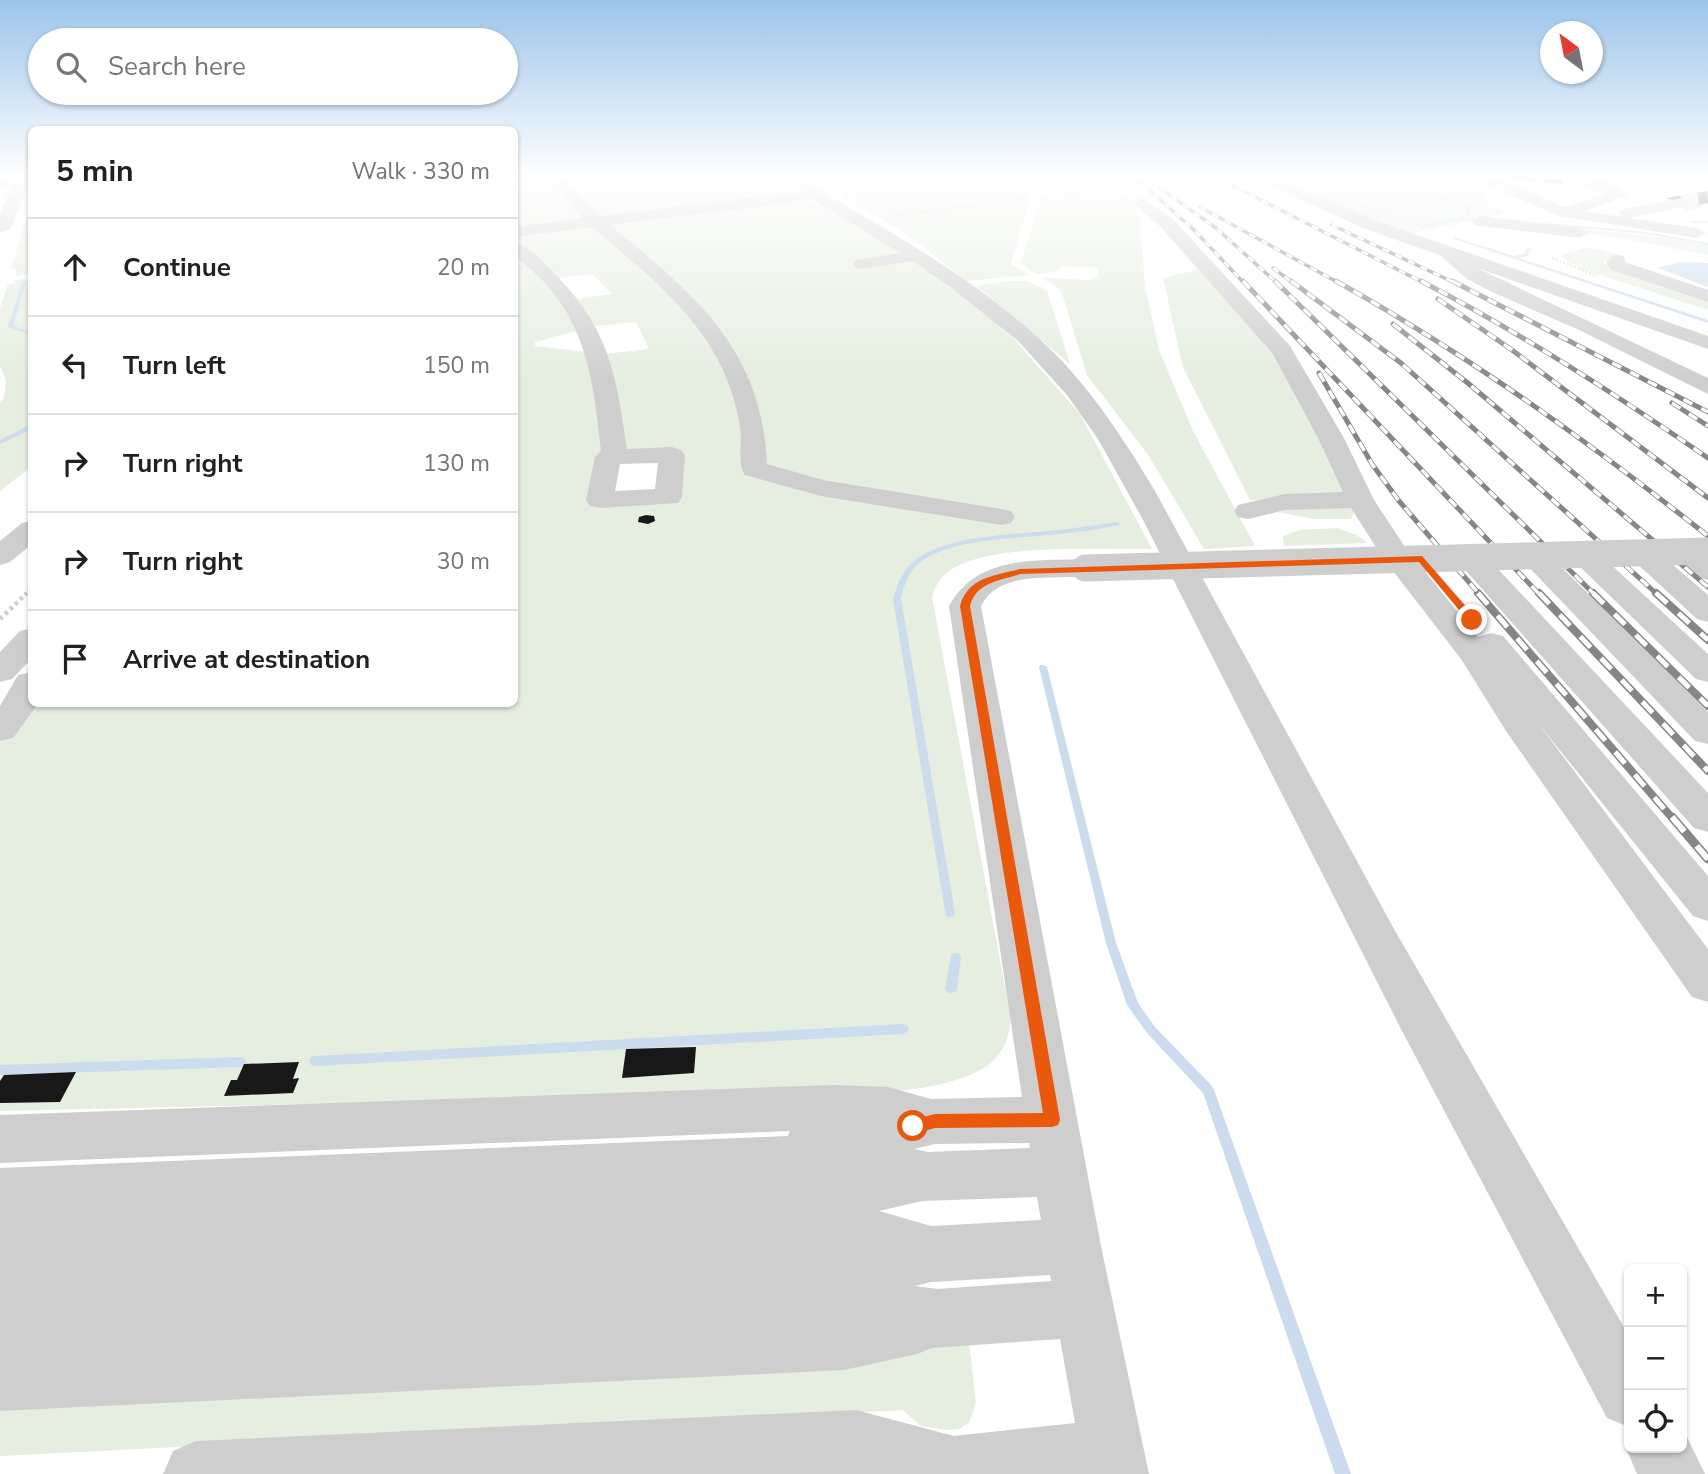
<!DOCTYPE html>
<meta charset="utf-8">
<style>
:root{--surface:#fff;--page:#f6f6f6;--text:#202124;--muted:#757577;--line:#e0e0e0}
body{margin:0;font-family:"Nunito Sans",sans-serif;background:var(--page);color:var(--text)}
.controls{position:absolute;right:21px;bottom:21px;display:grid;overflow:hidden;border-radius:10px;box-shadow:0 2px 5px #0004}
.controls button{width:63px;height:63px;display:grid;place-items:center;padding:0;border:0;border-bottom:2px solid var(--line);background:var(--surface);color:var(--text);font:35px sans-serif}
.compass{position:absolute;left:1540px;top:21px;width:63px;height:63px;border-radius:50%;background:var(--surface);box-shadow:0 2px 5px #0004;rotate:328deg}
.stop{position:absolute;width:21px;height:21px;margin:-16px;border:5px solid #ea580c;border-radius:50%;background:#fff}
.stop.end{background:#ea580c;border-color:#fff;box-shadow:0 2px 7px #0008}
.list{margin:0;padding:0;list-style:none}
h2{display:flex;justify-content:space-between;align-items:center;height:91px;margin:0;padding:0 28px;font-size:30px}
h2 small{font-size:23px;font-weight:400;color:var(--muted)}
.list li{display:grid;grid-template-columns:46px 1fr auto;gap:21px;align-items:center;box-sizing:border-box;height:98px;padding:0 28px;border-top:2px solid var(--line)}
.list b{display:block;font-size:26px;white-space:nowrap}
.list em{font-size:23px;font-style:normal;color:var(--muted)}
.icon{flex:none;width:38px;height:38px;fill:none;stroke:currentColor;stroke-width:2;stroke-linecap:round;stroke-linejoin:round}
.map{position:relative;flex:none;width:1708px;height:1474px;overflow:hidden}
.search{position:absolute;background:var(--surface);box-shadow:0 2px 5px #0004;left:28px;top:28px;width:490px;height:77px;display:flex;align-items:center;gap:18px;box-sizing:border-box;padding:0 24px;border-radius:38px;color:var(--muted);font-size:26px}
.panel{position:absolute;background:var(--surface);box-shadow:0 2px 5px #0004;left:28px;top:126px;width:490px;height:581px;border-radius:10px}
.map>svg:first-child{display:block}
</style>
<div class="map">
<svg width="1708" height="1474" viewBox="0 0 1708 1474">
<rect width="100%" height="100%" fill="#fff"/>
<g fill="#e5eedf" fill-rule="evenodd">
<polygon points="514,175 772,175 795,190 790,194 515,230"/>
<polygon points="848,175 1036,175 1011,264 1029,275 967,281 905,233 846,198 842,191 844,178"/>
<polygon points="1052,175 1065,177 1077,193 1120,192 1132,202 1140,219 1145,286 1159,350 1193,431 1255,546 1204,549 1149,456 1087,375 1061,290 1043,278 1091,280 1099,275 1097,267 1062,266 1054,272 1036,274 1021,263 1041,198 1060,195 1062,181 1054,181 1054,192 1045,193"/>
<polygon points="1267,175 1422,228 1432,226 1421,225 1274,175 1360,178 1447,175 1482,186 1488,206 1508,213 1405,235"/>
<path d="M803 200 822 206 919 264 968 299 1014 339 1080 414 1152 549C1101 550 991 542 949 571 940 578 935 586 932 597L1011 1019C1009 1034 1006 1047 995 1059 973 1081 921 1090 891 1091L0 1111V736L32 704H514L515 253 552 286 581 330 535 342V346L604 354 649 349 636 322 594 326 576 299 612 294 592 274 557 278 515 243V236ZM672 455 668 497 600 500 608 457Z"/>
<polygon points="31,202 31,274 16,276 16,268 11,269"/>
<polygon points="1553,226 1647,235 1708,245 1708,255 1632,240 1549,227"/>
<polygon points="1584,248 1601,249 1622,256 1603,263 1708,297 1708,310 1581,269 1562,258 1563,254"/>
<polygon points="1205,268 1273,346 1353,495 1250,500 1183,367 1163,278"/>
<polygon points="31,278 31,467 0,491 0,402 4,398 6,380 0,366 0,308 8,284 14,284 15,280"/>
<polygon points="1009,281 1028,281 1047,291 1070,364 976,286"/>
<polygon points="1302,506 1355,508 1351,519 1314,519 1278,512"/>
<polygon points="1337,528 1357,535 1367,543 1284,546 1283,536 1300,530"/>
<polygon points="969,1342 976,1403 969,1423 959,1429 946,1430 921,1426 903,1410 0,1456 0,1386"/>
</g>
<polygon fill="#cadcee" points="1680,262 1708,263 1708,287 1658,268"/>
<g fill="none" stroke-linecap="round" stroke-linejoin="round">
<g fill="#cadcee" fill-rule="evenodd">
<polygon points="764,175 768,175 788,189 786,195 772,197 772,195 784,193 785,190"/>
<polygon points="1270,175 1276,175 1422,226 1459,218 1467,213 1466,209 1457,204 1395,184 1395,182 1459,202 1469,207 1471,213 1461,220 1422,228"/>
<polygon points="1691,221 1708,221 1708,223 1690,223"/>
<polygon points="1547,223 1647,232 1708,243 1708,245 1647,234 1546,225"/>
<polygon points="1454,237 1514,256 1524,254 1526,249 1532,248 1532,250 1529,251 1528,256 1519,258 1708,320 1708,323 1454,239"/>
<polygon points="24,281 26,282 13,326 32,332 32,335 8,327 22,282"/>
<polygon points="32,424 32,429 0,444 0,440"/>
<path d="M1117 522 1120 524 1119 525C1096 530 1072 533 1049 535 1011 539 947 539 917 565 907 575 904 586 901 599L955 913 954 916 950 917 946 916 893 599C897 585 901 572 913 562 945 535 1008 535 1048 531 1071 529 1094 525 1117 522Z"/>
<polygon points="1040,665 1043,665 1047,667 1116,943 1138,1003 1155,1027 1212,1086 1214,1090 1351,1474 1335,1474 1203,1093 1147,1033 1127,1005 1106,943 1039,667"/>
<polygon points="956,953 960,954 961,957 957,989 955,992 951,993 947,992 945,989 951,957 952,954"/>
<polygon points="903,1024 907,1026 909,1029 907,1032 903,1034 315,1066 311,1065 309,1061 311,1057 315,1056"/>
<polygon points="240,1057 244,1058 246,1062 244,1066 240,1067 0,1075 0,1065"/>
</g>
</g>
<g fill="#181818">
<polygon points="1510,175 1519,175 1563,180 1562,184 1510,178"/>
<polygon points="1708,191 1708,203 1694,206 1665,198"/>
<polygon points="646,515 654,516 655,521 648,524 638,522 639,517"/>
<polygon points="696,1047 694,1073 622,1078 626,1049"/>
<polygon points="299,1062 293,1079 299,1078 293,1093 224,1096 231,1080 237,1080 244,1064"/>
<polygon points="76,1072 60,1102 0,1103 0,1081 4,1075"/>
</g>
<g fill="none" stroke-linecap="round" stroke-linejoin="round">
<polyline stroke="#d6d6d6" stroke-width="17" stroke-dasharray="17 9" stroke-linecap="butt" points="1682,203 1708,198"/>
<g stroke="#cecece" stroke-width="2" stroke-dasharray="2 2" stroke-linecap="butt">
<polyline points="893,216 1060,193 1122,189"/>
<polyline points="1552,258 1597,276"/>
</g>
<polyline stroke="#cecece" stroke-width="3.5" stroke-dasharray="2.5 2.5" stroke-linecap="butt" points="25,595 32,588"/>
<polyline stroke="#cecece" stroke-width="4.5" stroke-dasharray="3.5 3.5" stroke-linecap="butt" points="0,619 27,593"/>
<g fill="#cecece" fill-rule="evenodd">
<path d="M542 175H558L600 216 800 192 775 175H793C888 231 986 282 1063 362 1099 401 1128 446 1155 491L1394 929 1629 1336V1427L1607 1418 1402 1031 1142 518 1098 439 1067 395 1018 341 953 289 913 261 862 269 856 268 853 264 856 260 900 253 813 200 610 225C694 294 762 348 767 464L823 480 1001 509 1011 511 1015 517 1011 523 1001 525 821 496 745 475C736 462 743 442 740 427 738 415 735 402 731 390 707 319 647 274 592 227L514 237V227L583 218Z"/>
<polygon points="1247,175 1268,175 1377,221 1708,336 1708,349 1477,268 1708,378 1708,394 1577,329 1492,292 1467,279 1440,255 1365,229"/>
<path d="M1308 175H1370C1361 182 1317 182 1308 175Z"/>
<path d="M1465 175C1506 175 1528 193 1565 207L1605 194 1549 175C1572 175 1609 176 1627 194L1624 197 1585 211 1622 217 1619 213 1621 210 1682 198 1690 203 1688 206 1628 218 1697 228 1706 233 1697 238 1559 216Z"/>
<polygon points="21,177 29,182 12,226 10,230 0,232 0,215 11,187 0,189 0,179"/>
<polygon points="1142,198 1172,218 1290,346 1344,438 1374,500 1405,547 1478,637 1491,633 1503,636 1708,876 1708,921 1693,916 1538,723 1708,949 1708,1002 1692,997 1506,731 1461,659 1383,558 1351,508 1285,510 1248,519 1238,517 1234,511 1238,505 1285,494 1343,492 1318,438 1273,354 1160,226 1136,206 1134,203"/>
<polygon points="1480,216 1580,228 1589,233 1580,238 1474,225 1472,221"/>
<path d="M514 243C531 247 542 260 553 272 609 328 616 373 627 449L672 447 681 450 685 455 682 497 678 503 600 508 590 506 586 500 595 457 601 451C593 372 584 306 514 256ZM658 463 655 489 615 491 620 464Z"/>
<polygon points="1618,255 1624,256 1625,262 1708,290 1708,302 1612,270 1606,263 1612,256"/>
<polygon points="32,521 32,544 10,562 0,565 0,541 22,523"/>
<polygon points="1684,543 1694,546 1708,556 1708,580 1697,577 1669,552 1674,546"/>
<polygon points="1642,544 1652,547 1708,595 1708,622 1697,619 1632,559 1627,553 1632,547"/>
<polygon points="1584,546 1594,549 1708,654 1708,682 1696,679 1574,561 1569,555 1574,549"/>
<polygon points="1534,547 1544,550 1708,712 1708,744 1695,741 1524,562 1519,556 1524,550"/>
<polygon points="1471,549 1482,552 1708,793 1708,832 1694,828 1460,564 1456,558 1460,552"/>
<path d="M1085 559 1096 562 1100 568 1096 574C1060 583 1001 566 981 606L1101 1246 1149 1474H163L173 1451 196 1441 856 1410 954 1436 1075 1423 1060 1339 932 1348 917 1354 844 1370 0 1411V1168L788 1136 790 1131 0 1163V1115L835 1085 888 1087 931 1099 1022 1097 949 606C977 555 1034 561 1085 559ZM1029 1143 1030 1148 928 1152 914 1149 935 1144ZM1037 1197 1041 1220 931 1226 879 1211 922 1201ZM1050 1275 1051 1281 938 1289 915 1286 931 1282Z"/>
<polygon points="32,628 32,658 12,679 0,682 0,652 20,631"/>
<polygon points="32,672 32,704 38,704 13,738 0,741 0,706 18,675"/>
<polygon points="1682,1427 1705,1474 1637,1474 1626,1448 1629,1440 1629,1448 1682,1448"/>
</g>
<g stroke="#868686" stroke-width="3.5">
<g id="rail-far3">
<polyline points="1133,175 1194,230 1244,283"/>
<polyline points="1212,175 1424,283"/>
<polyline points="1160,188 1216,228 1277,283"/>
<polyline points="1200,207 1339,283"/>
<polyline points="1332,225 1455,283"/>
<polyline points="1273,268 1293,283"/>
</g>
</g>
<g stroke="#868686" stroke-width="5">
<g id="rail-far2">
<polyline points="1243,281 1540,595"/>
<polyline points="1275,281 1595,595"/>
<polyline points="1291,281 1401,363 1658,595"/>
<path d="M1336 281C1468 355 1589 442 1708 536"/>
<path d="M1421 281C1521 333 1615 394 1708 458"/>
<polyline points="1452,281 1708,412"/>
<polyline points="1438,299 1512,350 1708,498"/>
<polyline points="1393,324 1469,384 1708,587"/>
<polyline points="1319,373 1372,464 1399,501 1480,595"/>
<polyline points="1672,403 1708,426"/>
</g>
</g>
<g stroke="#868686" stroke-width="8">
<g id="rail-far1">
<polyline points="1478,593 1673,819"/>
<polyline points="1539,593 1708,771"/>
<polyline points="1593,593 1708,706"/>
<polyline points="1656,593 1708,640"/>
</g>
</g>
<g stroke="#868686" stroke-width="9">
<polyline id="rail" points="1672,817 1708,859"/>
</g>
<use href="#rail-far3" stroke="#fff" stroke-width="2.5" stroke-dasharray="7" stroke-linecap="butt"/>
<use href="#rail-far2" stroke="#fff" stroke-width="3.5" stroke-dasharray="10" stroke-linecap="butt"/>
<use href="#rail-far1" stroke="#fff" stroke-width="5" stroke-dasharray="15" stroke-linecap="butt"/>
<use href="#rail" stroke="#fff" stroke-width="6" stroke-dasharray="19" stroke-linecap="butt"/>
<polyline stroke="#cecece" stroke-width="27" points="1085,568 1708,551"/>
</g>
<linearGradient id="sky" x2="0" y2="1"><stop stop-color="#9cc4ea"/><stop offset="0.46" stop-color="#fff"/><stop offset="1" stop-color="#fff" stop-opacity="0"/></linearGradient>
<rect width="1708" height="382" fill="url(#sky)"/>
<path fill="#ea580c" d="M1422 556 1476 618V622H1469L1419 562 1020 574C999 581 976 582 970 606L1060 1120 1058 1125 1052 1127 935 1128 913 1134 907 1132 905 1126 907 1121 935 1114 1043 1113 960 606C968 577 994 576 1020 569Z"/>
</svg>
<div class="controls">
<button>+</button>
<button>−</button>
<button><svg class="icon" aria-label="locate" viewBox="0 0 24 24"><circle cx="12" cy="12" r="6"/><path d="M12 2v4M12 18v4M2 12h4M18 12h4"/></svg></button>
</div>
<svg class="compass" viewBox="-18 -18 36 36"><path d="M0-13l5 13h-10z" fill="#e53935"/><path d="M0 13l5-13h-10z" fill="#757577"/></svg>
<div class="stop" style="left:913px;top:1126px"></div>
<div class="stop end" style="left:1472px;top:620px"></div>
<div class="search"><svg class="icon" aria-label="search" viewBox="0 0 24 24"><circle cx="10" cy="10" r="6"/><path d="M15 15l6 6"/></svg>Search here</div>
<section class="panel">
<h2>5 min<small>Walk · 330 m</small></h2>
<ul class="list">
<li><svg class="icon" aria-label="ahead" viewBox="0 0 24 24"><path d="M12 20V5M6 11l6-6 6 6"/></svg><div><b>Continue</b></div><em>20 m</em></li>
<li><svg class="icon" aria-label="left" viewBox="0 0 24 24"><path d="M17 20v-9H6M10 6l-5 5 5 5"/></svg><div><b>Turn left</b></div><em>150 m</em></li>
<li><svg class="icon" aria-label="right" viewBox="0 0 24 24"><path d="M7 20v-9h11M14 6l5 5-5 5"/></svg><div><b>Turn right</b></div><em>130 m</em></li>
<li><svg class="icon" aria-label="right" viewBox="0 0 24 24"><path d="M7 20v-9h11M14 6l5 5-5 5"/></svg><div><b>Turn right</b></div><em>30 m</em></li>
<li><svg class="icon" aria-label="arrive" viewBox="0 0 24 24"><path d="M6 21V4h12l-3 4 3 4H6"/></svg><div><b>Arrive at destination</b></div></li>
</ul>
</section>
</div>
